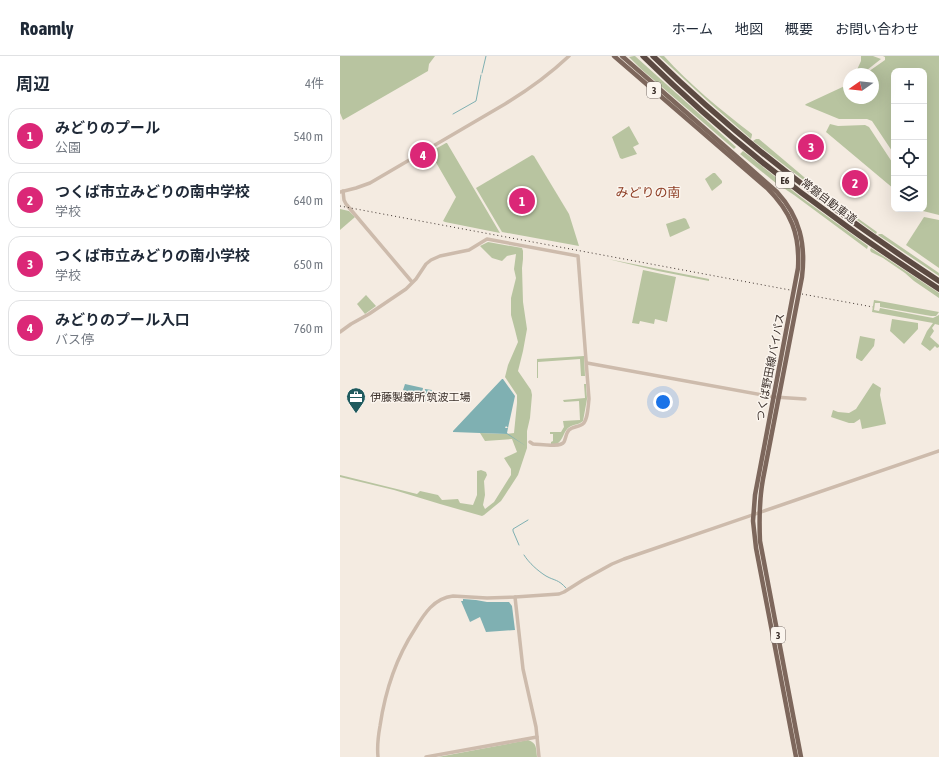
<!DOCTYPE html>
<html lang="ja">
<meta charset="utf-8">
<style>
:root{--surface:#fff;--page:#f6f6f7;--text:#1f2937;--muted:#747a83;--line:#e0e1e3;--accent:#db2777}
body{margin:0;font-family:"Asap Condensed","Noto Sans JP",sans-serif;background:var(--page);color:var(--text)}
.controls{position:absolute;right:12px;top:12px;display:grid;overflow:hidden;border-radius:8px;box-shadow:0 4px 16px #0002}
.controls button{width:36px;height:36px;display:grid;place-items:center;padding:0;border:0;border-bottom:1px solid var(--line);background:var(--surface);color:var(--text);font:20px sans-serif}
.compass{position:absolute;left:503px;top:12px;width:36px;height:36px;border-radius:50%;background:var(--surface);box-shadow:0 4px 16px #0002;rotate:256deg}
.you{position:absolute;left:323px;top:346px;width:14px;height:14px;margin:-10px;border:3px solid #fff;border-radius:50%;background:#1a73e8;box-shadow:0 0 0 6px #1a73e833}
.badge{display:grid;place-items:center;width:26px;height:26px;border-radius:50%;background:var(--accent);color:#fff;font-size:13px;font-weight:700}
.pin{position:absolute;translate:-50% -50%;border:2px solid #fff;box-shadow:0 1px 4px #0006}
.list{margin:0;padding:0;list-style:none}
h2{display:flex;justify-content:space-between;align-items:center;height:52px;margin:0;padding:0 16px;font-size:17px}
h2 small{font-size:13px;font-weight:400;color:var(--muted)}
.list li{display:grid;grid-template-columns:26px 1fr auto;gap:12px;align-items:center;box-sizing:border-box;height:56px;margin:0 8px 8px;padding:0 8px;border:1px solid var(--line);border-radius:12px}
.list b{display:block;font-size:15px;white-space:nowrap}
.list p{margin:0;font-size:13px;white-space:nowrap;color:var(--muted)}
.list em{font-size:13px;font-style:normal;color:var(--muted)}
.icon{flex:none;width:22px;height:22px;fill:none;stroke:currentColor;stroke-width:2;stroke-linecap:round;stroke-linejoin:round}
.map{position:relative;flex:none;width:599px;height:701px;overflow:hidden}
header{display:flex;align-items:center;gap:24px;box-sizing:border-box;height:56px;padding:0 20px;background:var(--surface);border-bottom:1px solid var(--line)}
header strong{font-size:19px}
nav{display:flex;gap:22px;margin-inline-start:auto;font-size:14px}
main{display:flex}
aside{flex:1;background:var(--surface)}
.map>svg:first-child{display:block}
</style>
<header>
<strong>Roamly</strong>
<nav><a>ホーム</a><a>地図</a><a>概要</a><a>お問い合わせ</a></nav>
</header>
<main>
<aside>
<h2>周辺<small>4件</small></h2>
<ul class="list">
<li><span class="badge">1</span><div><b>みどりのプール</b><p>公園</p></div><em>540 m</em></li>
<li><span class="badge">2</span><div><b>つくば市立みどりの南中学校</b><p>学校</p></div><em>640 m</em></li>
<li><span class="badge">3</span><div><b>つくば市立みどりの南小学校</b><p>学校</p></div><em>650 m</em></li>
<li><span class="badge">4</span><div><b>みどりのプール入口</b><p>バス停</p></div><em>760 m</em></li>
</ul>
</aside>
<div class="map">
<svg width="599" height="701" viewBox="0 0 599 701">
<rect width="100%" height="100%" fill="#f4ebe1"/>
<g fill="#b8c4a0">
<polygon points="0,0 95,0 89,8 88,15 3,64 0,57"/>
<polygon points="294,0 295,0 396,91 394,93 301,13 289,1"/>
<path d="M319 0H324C350 29 381 54 412 78V79L411 83 371 48Z"/>
<polygon points="521,0 533,0 541,3 522,18 515,18 521,5"/>
<polygon points="543,0 599,0 599,159 583,155 577,153 584,153 584,15 554,15 554,98 532,65 527,63 499,63 465,49 466,48 509,28 509,42 533,42 533,18 525,18 545,4 545,1"/>
<polygon points="490,68 498,70 525,69 529,71 554,109 554,133 486,76"/>
<polygon points="289,70 299,88 293,91 297,98 282,103 280,102 272,81"/>
<path d="M416 83H419L477 132 516 161 537 176 536 178C495 148 454 117 413 85Z"/>
<polygon points="106,87 107,87 160,177 105,166 103,165 116,141 90,96"/>
<polygon points="403,95 462,142 528,190 527,193 454,139 445,133 442,132 400,98"/>
<polygon points="192,99 194,100 229,158 239,190 162,176 136,132"/>
<polygon points="373,117 375,117 382,125 382,127 372,135 365,123"/>
<polygon points="0,153 9,155 15,161 0,174"/>
<polygon points="584,161 599,164 599,212 566,189"/>
<polygon points="344,162 346,163 350,172 330,181 326,168"/>
<polygon points="539,178 542,178 599,217 599,220 538,179"/>
<polygon points="148,186 182,192 183,195 183,203 182,212 183,246 187,273 183,295 178,315 191,334 192,339 190,362 187,375 187,392 178,419 165,439 161,445 144,459 142,460 100,448 54,434 0,421 0,419 77,438 80,435 98,439 102,444 118,443 120,447 133,449 137,439 137,415 141,414 146,416 147,419 144,425 145,439 143,449 145,453 154,446 171,419 171,413 164,402 177,396 172,383 145,385 140,377 167,378 174,377 177,347 177,339 165,321 168,309 178,286 175,274 171,259 171,242 176,222 174,213 176,198 167,200 162,205 152,202 140,190"/>
<polygon points="531,192 599,237 599,242 574,225 565,217 543,202 531,196 530,194"/>
<polygon points="268,203 369,223 369,225 318,215"/>
<polygon points="303,214 336,221 327,266 315,263 314,268 300,265 299,268 292,267"/>
<polygon points="26,239 36,250 25,258 17,248"/>
<polygon points="534,244 599,256 596,260 591,260 540,251 540,247 535,247 534,254 539,255 540,252 593,262 599,259 599,269 595,268 592,272 594,275 590,281 599,289 599,291 597,292 595,290 590,295 581,288 587,275 593,267 532,256"/>
<polygon points="552,263 578,267 578,273 564,288 563,287 550,275"/>
<polygon points="520,280 535,283 534,290 522,305 521,305 516,302 516,300"/>
<polygon points="244,300 245,320 241,320 240,303 198,306 198,322 197,322 197,303"/>
<polygon points="533,327 541,332 540,339 546,368 522,373 520,363 514,367 509,367 491,361 493,354 498,356 509,357 516,353"/>
<path d="M244 328H246L247 343 243 365C239 369 233 368 228 372 223 377 223 384 217 388H211V386L213 385V378H210V376H221L224 371 223 365 240 364 239 345 224 346 223 344 245 342Z"/>
<path d="M188 684C197 687 196 692 197 701H98Z"/>
</g>
<g fill="#7fb0b2">
<polygon points="162,323 163,323 175,340 168,372 166,370 165,372 168,372 167,377 186,390 167,378 113,376 113,375"/>
<polygon points="65,328 83,332 82,337 84,336 85,333 92,334 90,341 86,340 85,343 90,344 89,346 71,342 72,338 81,341 82,339 63,334"/>
<polygon points="123,543 136,544 147,546 169,546 172,550 175,574 146,576 140,561 130,566 121,545 123,545"/>
</g>
<g fill="none" stroke-linecap="round" stroke-linejoin="round">
<g stroke="#7fb0b2" stroke-width="1">
<polyline points="142,17 146,0"/>
<polyline points="113,58 136,45 141,19"/>
<polyline points="179,489 173,475 173,473 188,464"/>
<path d="M184 499C189 507 198 515 206 520 215 525 218 523 226 532"/>
</g>
<g stroke="#cdbbac" stroke-width="3.5">
<polyline points="3,135 4,144 6,148 72,226"/>
<path d="M0 136 16 132 30 127 165 48C188 34 209 19 229 0"/>
<path d="M0 276 11 268 29 258 66 233 76 223 86 208 91 204 100 200 129 194 147 183 238 200 249 343C248 350 248 367 241 369 237 371 232 371 229 374 226 377 226 382 224 386 220 392 200 388 193 388L190 386"/>
<polyline points="247,307 434,341 465,343"/>
<polyline points="175,541 183,613 196,671 199,701"/>
<path d="M38 701C37 691 38 681 40 670 45 636 56 602 75 573 84 558 94 542 113 540L147 542 175 541 219 538 224 536 243 524 272 508 284 503 599 395"/>
<polyline points="86,701 197,681"/>
</g>
<g stroke="#7d675c" stroke-width="4.5">
<path d="M274 0 427 132C451 156 460 178 458 212L415 439 413 465 416 492 456 701"/>
<path d="M282 0 437 136C460 161 466 188 462 221L423 423C419 445 419 462 420 485L461 701"/>
</g>
<g stroke="#5c4a42" stroke-width="5.5">
<path d="M303 0C364 60 431 116 501 166 533 190 566 211 599 233"/>
<path d="M313 0C400 85 497 158 599 225"/>
</g>
<g stroke="#3b302b" stroke-width="1" stroke-dasharray="1 3" stroke-linecap="butt">
<polyline points="0,150 450,234"/>
<polyline points="462,238 533,251"/>
</g>
</g>
<defs>
<g id="office-pin" transform="scale(1)"><path d="M0 17L-7.5 6A9.5 9.5 0 1 1 7.5 6Z" fill="#1f5a5e" stroke="#fbf5ee"/><path d="M-6-3h4V-5.5h4V-3h4V5H-6ZM-1-4.5V-3h2v-1.5ZM-6 0V1H6V0Z" fill="#fff"/></g>
</defs>
<g fill-rule="evenodd">
<use href="#office-pin" x="16" y="341"/>
</g>
<g text-anchor="middle" stroke-width="3" stroke-linejoin="round" paint-order="stroke">
<g fill="#fbf5ee" stroke="#756b66" stroke-width="1">
<rect x="307" y="26" width="14" height="16" rx="3"/>
<rect x="436" y="116" width="18" height="16" rx="3"/>
<rect x="431" y="571" width="14" height="16" rx="3"/>
</g>
<g font-size="10" font-weight="bold" fill="#3b302b">
<text x="314" y="38">3</text>
<text x="445" y="128">E6</text>
<text x="438" y="583">3</text>
</g>
<g font-size="11" fill="#3b302b" stroke="#fbf5ee">
<text transform="translate(489 145) rotate(37)" y="4">常磐自動車道</text>
<text transform="translate(430 311) rotate(-79)" y="4">つくば野田線バイパス</text>
</g>
<g font-size="11" fill="#3b302b" stroke="#fbf5ee" text-anchor="start">
<text x="30" y="345">伊藤製鐵所 筑波工場</text>
</g>
<g font-size="13" fill="#8c3b22" stroke="#fbf5ee">
<text x="308" y="141">みどりの南</text>
</g>
</g>
</svg>
<div class="controls">
<button>+</button>
<button>−</button>
<button><svg class="icon" aria-label="locate" viewBox="0 0 24 24"><circle cx="12" cy="12" r="6"/><path d="M12 2v4M12 18v4M2 12h4M18 12h4"/></svg></button>
<button><svg class="icon" aria-label="layers" viewBox="0 0 24 24"><path d="M12 4l9 5-9 5-9-5zM3 14l9 5 9-5"/></svg></button>
</div>
<svg class="compass" viewBox="-18 -18 36 36"><path d="M0-13l5 13h-10z" fill="#e53935"/><path d="M0 13l5-13h-10z" fill="#747a83"/></svg>
<div class="you"></div>
<div class="pin badge" style="left:182px;top:145px">1</div>
<div class="pin badge" style="left:515px;top:127px">2</div>
<div class="pin badge" style="left:471px;top:91px">3</div>
<div class="pin badge" style="left:83px;top:99px">4</div>
</div>
</main>
